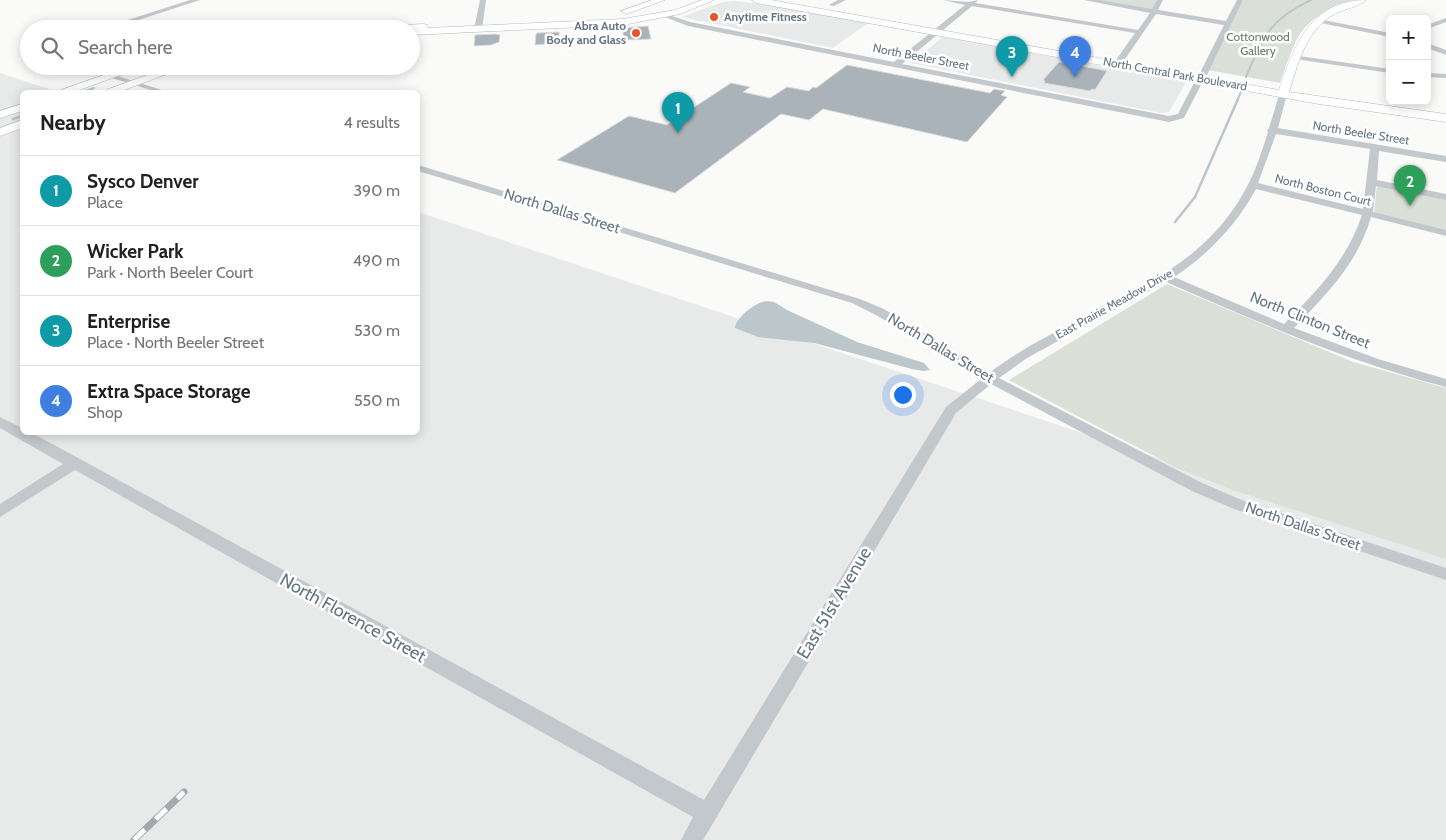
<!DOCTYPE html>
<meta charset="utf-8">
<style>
:root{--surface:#fff;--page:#f6f6f6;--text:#202124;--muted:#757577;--line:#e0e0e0;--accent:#e4572e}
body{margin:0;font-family:Cabin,sans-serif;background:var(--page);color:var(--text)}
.controls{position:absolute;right:15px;top:15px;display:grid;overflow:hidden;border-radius:8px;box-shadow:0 2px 12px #0003}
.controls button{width:45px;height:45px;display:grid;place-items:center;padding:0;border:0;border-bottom:1px solid var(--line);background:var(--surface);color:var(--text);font:25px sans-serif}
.you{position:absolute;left:902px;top:394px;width:18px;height:18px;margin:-12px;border:4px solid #fff;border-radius:50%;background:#1a73e8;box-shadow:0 0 0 8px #1a73e833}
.badge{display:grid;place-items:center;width:32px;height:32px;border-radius:50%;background:var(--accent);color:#fff;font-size:16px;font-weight:700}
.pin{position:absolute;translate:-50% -41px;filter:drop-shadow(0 1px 2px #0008)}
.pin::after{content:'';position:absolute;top:26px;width:18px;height:15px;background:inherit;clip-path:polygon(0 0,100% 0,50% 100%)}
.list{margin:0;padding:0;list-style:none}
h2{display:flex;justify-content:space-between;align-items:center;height:65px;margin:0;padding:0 20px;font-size:21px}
h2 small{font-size:16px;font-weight:400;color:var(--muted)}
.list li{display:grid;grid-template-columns:32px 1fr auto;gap:15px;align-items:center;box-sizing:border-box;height:70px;padding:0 20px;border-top:1px solid var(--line)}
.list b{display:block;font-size:19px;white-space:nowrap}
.list p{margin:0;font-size:16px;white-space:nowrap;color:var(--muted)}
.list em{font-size:16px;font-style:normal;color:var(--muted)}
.icon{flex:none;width:28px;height:28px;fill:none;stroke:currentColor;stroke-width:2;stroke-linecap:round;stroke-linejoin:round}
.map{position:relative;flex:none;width:1446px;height:840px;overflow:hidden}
.search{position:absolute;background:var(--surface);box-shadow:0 2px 12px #0003;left:20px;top:20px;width:400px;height:55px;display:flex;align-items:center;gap:12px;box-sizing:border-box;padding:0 18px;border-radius:28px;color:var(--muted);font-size:19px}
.panel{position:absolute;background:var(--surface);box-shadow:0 2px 12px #0003;left:20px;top:90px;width:400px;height:345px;border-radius:8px}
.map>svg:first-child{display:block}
</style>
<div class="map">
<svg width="1446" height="840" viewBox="0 0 1446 840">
<rect width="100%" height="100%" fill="#fafaf8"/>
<g fill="#e8e9e9">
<polygon points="736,1 773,6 868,23 833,48 681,17 723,2"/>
<polygon points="943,37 1185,81 1185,84 1169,112 1161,113 911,63"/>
<polygon points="0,73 58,92 22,92 22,432 418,432 418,212 1446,554 1446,840 0,840"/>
</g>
<g fill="#dadfd7">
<polygon points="1092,0 1157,0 1152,10"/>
<path d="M1243 0H1353C1298 21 1299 31 1280 83L1208 70Z"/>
<polygon points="1377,184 1446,198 1446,232 1374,213"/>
<polygon points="1167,284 1353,362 1446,388 1446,559 1233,490 1177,468 1009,380"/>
</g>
<path fill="#bbc7cb" d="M766 301 774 302 787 310 857 342 924 363 930 370 923 371 912 369 814 343 758 337 735 328C736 317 755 303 766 301Z"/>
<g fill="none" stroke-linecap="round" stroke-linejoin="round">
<g stroke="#bbc7cb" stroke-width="2">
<path d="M1246 77C1263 37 1270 19 1311 0"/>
<polyline points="83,92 94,88"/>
<polyline points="1237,101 1241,92"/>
</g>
<g stroke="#bbc7cb" stroke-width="2.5">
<polyline points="13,119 22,116"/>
<polyline points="1175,222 1195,197 1238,99"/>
</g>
</g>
<g fill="#aab3b9" stroke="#dcdcda">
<polygon points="648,26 651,39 624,40 622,28"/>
<polygon points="559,32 559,43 535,45 536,34 537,33"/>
<polygon points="495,34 500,35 499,42 491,45 474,46 475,35"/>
<polygon points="1059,62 1098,69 1107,71 1095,90 1092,89 1090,91 1044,83 1045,81 1043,80"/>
<polygon points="847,65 990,93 994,89 1005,91 1001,95 1007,97 967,142 823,109 809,120 781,114 675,193 557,160 629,116 667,125 731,83 750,87 743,92 770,98 787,87 809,91 813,87 816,88"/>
</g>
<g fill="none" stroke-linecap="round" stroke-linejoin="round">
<g stroke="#b3babf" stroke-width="1">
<g id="secondary">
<polygon points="652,0 665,0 629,13 626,14 621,11"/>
<polygon points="702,0 714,0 680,14 623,25 411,35 411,29 375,29 380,26 424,24 427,25 428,28 623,19 675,10"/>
<path d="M752 0H771L1279 90C1294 46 1311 0 1366 0 1357 8 1342 9 1331 16 1305 33 1298 64 1289 92L1446 114V122L1319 104 756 3Z"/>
<polygon points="129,66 145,66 74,92 59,92 61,90"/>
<polygon points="172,66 188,66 119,92 104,92 106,90"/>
<polygon points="22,104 22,111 0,118 0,111"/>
<polygon points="22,120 22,128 0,136 0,128"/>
</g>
</g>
<g fill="#c3c8cc" fill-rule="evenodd">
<polygon points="190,0 200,0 111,29 100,29"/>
<polygon points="480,0 486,0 482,29 478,31 474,29"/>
<polygon points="838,0 846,0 834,6 829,5"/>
<polygon points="943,0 969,2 978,0 975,3 1138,30 1150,13 1084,0 1099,0 1152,9 1157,0 1163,0 1158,10 1226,21 1237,0 1243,0 1207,75 1203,77 1199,75 1224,25 1156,14 1123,62 1120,62 1116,60 1135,33 972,6 902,64 1169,116 1178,114 1196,79 1203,77 1204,79 1184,118 1169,122 688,26 660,15 663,13 690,22 894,62 965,5"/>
<polygon points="1446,18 1446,22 1427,29 1427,25"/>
<polygon points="1318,19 1390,33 1390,37 1316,22 1316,20"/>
<polygon points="1427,43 1446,50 1446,55 1427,48"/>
<polygon points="1292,55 1390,69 1390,73 1295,59 1291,57"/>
<polygon points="73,66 86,66 168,92 157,92"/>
<polygon points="1427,73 1446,74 1446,78 1427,77"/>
<path d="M1280 92 1287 94 1278 128 1446 156V162L1379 151 1377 180 1446 194V200L1376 186 1373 212 1446 230V236L1371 217C1358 263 1326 295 1294 328L1378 359 1446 379V387C1349 362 1258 322 1166 282L1027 358 999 378 1202 483 1244 501 1446 568V580L1234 509 1192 491 991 384 956 413 703 840H681L693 817 75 470 0 517V504L63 464 0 428V417L22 428V432H30L80 459 704 800 946 407 981 379 876 315 852 303 418 171V165L860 299 884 309 989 373C1070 311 1185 290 1240 199 1253 178 1261 155 1268 132L1267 130 1269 128ZM1276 134 1370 149 1363 209 1258 183ZM1256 189 1362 215C1347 260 1317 291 1284 324L1174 277C1208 255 1237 224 1256 189Z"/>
</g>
<use href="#secondary" fill="#fff" fill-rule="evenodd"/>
<g stroke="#a2aab0" stroke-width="7">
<polyline id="rail" points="134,840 184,792"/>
</g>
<use href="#rail" stroke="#fff" stroke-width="5" stroke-dasharray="15" stroke-linecap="butt"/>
</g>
<g fill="#e4572e" stroke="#fff" stroke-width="2">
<circle cx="714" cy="17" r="5"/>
<circle cx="636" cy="33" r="5"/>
</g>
<g text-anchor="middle" stroke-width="5" stroke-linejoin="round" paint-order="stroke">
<g font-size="12" font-weight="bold" fill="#657683" stroke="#fff" text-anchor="start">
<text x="724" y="21">Anytime Fitness</text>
<text x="626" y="30" text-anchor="end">Abra Auto<tspan x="626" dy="14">Body and Glass</tspan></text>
</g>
<g font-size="12" fill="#687a64" stroke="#fff">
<text x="1258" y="41">Cottonwood<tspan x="1258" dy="14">Gallery</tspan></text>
</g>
<g font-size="12" fill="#657683" stroke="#fff">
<text transform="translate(921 57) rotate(11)" y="4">North Beeler Street</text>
<text transform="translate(1175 74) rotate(10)" y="4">North Central Park Boulevard</text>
<text transform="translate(1361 133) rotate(9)" y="4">North Beeler Street</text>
<text transform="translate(1323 190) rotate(14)" y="4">North Boston Court</text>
<text transform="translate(1114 304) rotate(-29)" y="4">East Prairie Meadow Drive</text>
</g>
<g font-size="15" fill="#657683" stroke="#fff">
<text transform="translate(562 211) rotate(17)" y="5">North Dallas Street</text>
<text transform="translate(1310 320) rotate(22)" y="5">North Clinton Street</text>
<text transform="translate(941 348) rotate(31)" y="5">North Dallas Street</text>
<text transform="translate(1303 526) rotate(19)" y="5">North Dallas Street</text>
</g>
<g font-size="18" fill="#657683" stroke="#fff">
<text transform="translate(834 603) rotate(-59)" y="6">East 51st Avenue</text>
<text transform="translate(353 618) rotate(29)" y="6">North Florence Street</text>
</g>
</g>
</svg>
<div class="controls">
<button>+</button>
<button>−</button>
</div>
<div class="you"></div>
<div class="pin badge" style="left:678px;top:133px;background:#0f9aa8">1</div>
<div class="pin badge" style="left:1410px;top:206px;background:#2e9e5b">2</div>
<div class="pin badge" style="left:1012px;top:77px;background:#0f9aa8">3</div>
<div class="pin badge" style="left:1075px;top:77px;background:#3f7fe0">4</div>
<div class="search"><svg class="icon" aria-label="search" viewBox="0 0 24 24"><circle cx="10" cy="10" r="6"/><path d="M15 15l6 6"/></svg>Search here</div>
<section class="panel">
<h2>Nearby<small>4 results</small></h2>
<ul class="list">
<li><span class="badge" style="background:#0f9aa8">1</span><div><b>Sysco Denver</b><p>Place</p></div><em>390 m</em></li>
<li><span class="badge" style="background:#2e9e5b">2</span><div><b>Wicker Park</b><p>Park · North Beeler Court</p></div><em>490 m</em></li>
<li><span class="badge" style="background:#0f9aa8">3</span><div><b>Enterprise</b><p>Place · North Beeler Street</p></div><em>530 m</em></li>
<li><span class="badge" style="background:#3f7fe0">4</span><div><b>Extra Space Storage</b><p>Shop</p></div><em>550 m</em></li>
</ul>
</section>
</div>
